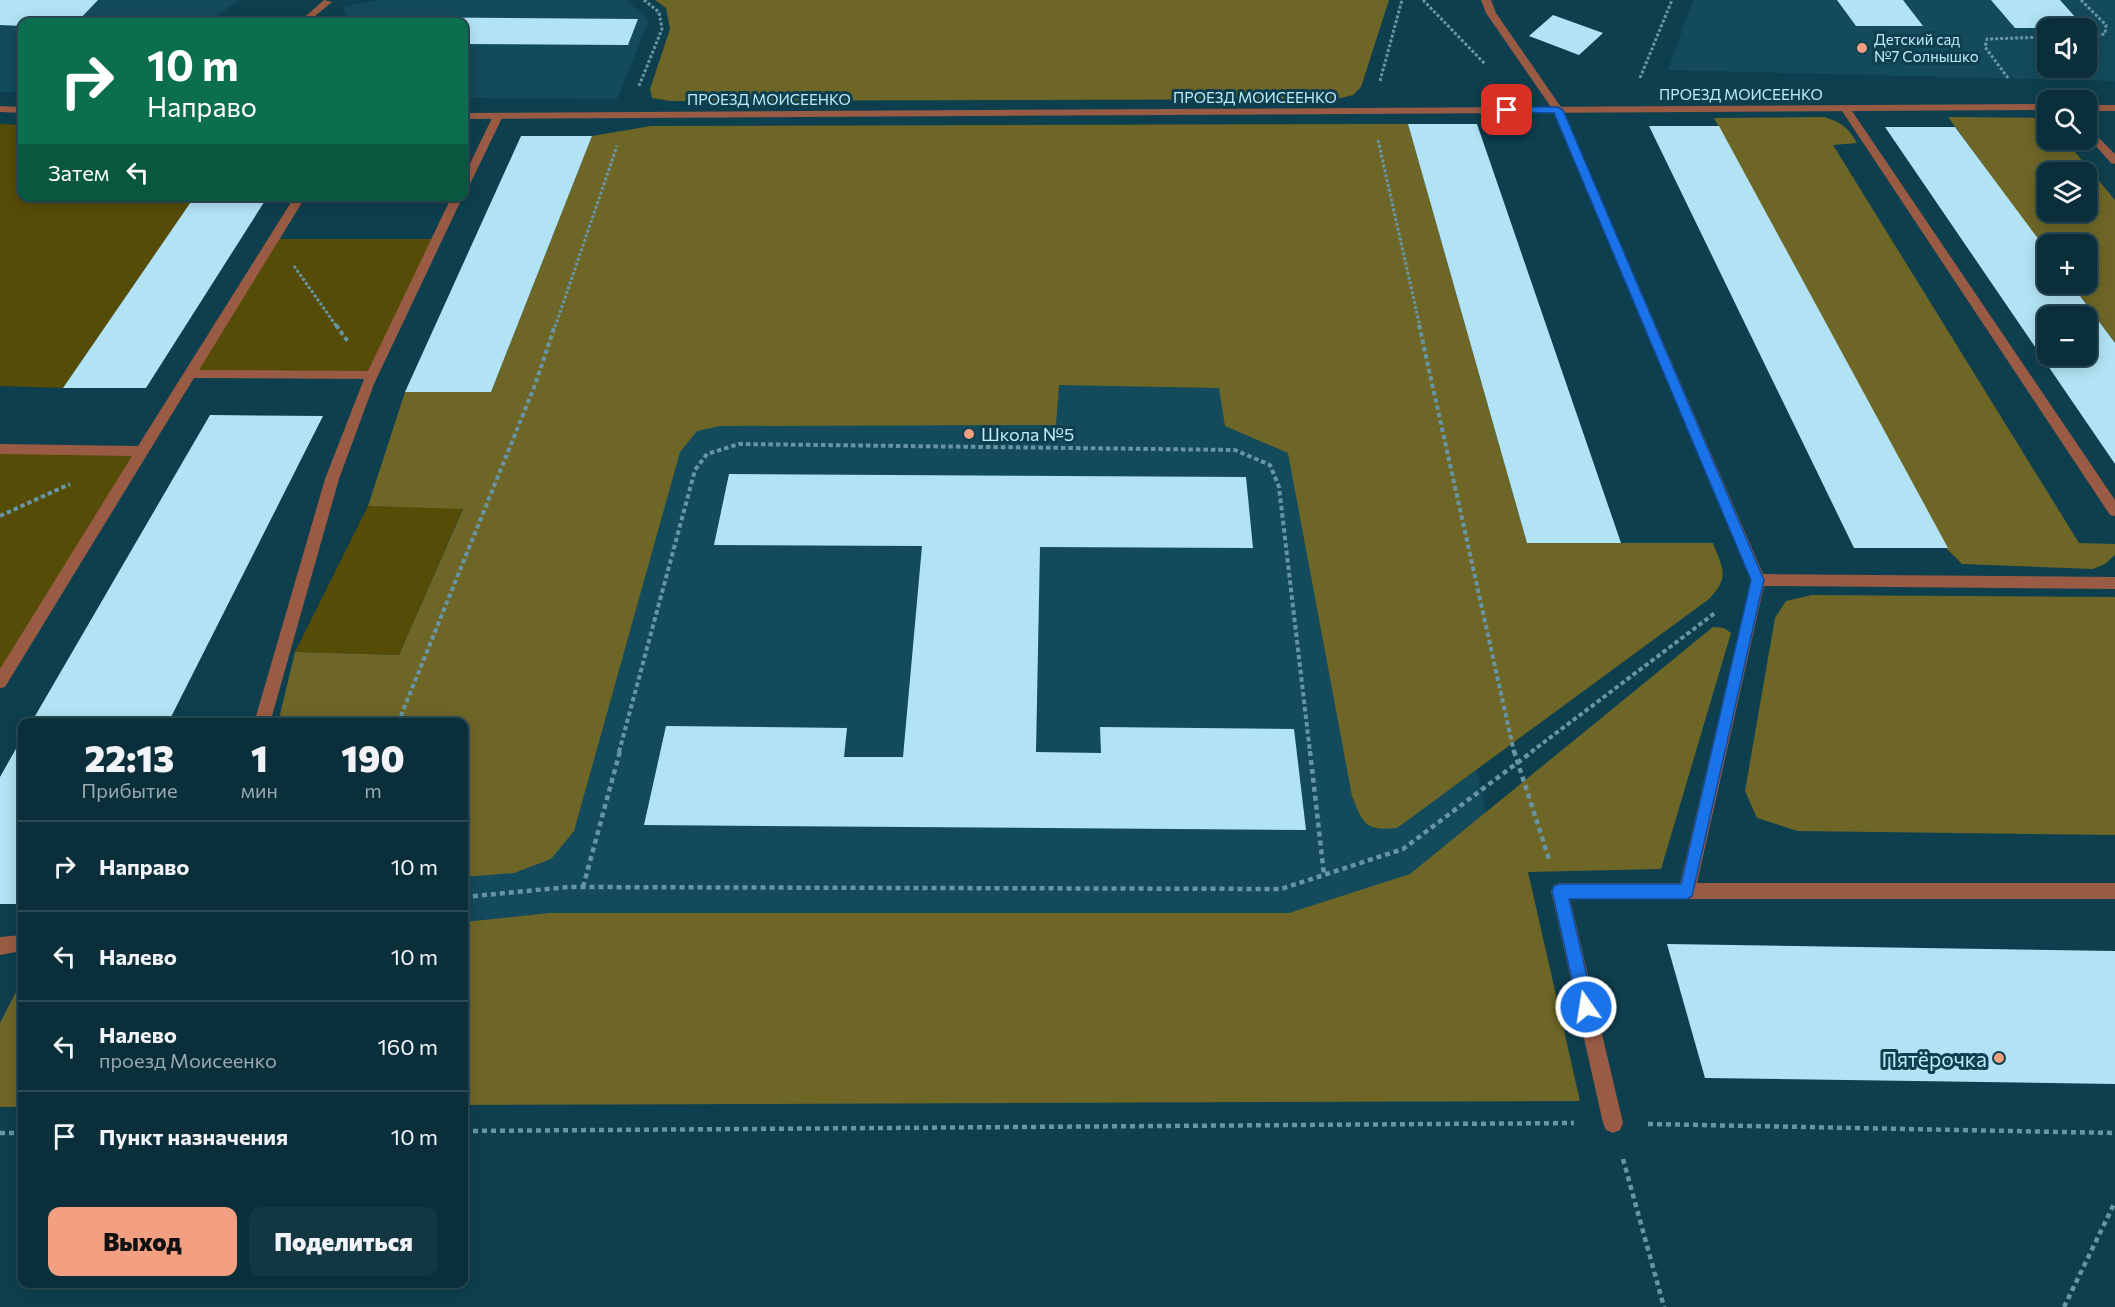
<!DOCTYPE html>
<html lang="ru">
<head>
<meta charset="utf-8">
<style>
	:root { --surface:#0a2f3a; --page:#133742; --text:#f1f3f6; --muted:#99a9af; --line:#2a4a54; --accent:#f2a081 }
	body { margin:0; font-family:Commissioner,sans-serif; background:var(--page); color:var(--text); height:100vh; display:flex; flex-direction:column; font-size:22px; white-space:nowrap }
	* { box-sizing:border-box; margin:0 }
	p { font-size:20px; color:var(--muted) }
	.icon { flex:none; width:33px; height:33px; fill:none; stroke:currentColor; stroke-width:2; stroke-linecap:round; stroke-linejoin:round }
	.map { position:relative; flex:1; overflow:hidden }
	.side { position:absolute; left:18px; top:718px; width:450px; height:570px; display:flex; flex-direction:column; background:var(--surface); border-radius:12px; box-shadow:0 3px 15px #0003,0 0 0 2px var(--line) }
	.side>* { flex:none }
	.top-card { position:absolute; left:18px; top:18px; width:450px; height:183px; border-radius:12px; box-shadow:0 3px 15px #0003,0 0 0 2px var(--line); background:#0b6e4f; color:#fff; overflow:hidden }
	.tools { position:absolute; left:2037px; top:18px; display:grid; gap:12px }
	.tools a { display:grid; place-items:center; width:60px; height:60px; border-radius:12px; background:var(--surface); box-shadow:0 3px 15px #0003,0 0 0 2px var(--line); font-size:30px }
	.pin { position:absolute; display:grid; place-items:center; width:51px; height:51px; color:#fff; margin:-26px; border-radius:12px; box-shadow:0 3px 9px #0006 }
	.me { position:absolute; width:66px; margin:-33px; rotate:347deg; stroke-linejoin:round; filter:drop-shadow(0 0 4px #0008) }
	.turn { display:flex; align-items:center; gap:21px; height:126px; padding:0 30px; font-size:27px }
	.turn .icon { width:78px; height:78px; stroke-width:2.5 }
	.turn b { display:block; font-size:42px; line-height:51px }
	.then { display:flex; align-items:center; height:57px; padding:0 30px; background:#0003; gap:12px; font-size:22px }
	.eta { display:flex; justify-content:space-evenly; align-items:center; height:102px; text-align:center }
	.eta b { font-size:36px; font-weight:800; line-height:42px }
	.action { display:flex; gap:12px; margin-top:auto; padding:12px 30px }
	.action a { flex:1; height:69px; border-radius:12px; background:var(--accent); color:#111; font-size:24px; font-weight:800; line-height:69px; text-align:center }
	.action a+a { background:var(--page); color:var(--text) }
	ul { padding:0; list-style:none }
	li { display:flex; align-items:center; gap:18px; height:90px; padding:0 30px; border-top:2px solid var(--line) }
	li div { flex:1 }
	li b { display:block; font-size:22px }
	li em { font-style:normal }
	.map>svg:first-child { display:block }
</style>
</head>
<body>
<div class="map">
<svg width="2115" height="1307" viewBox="0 0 2115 1307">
	<rect width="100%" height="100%" fill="#0e3f4e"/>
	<g fill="#134b5c" fill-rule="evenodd">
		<path d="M0 0H239L208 22H22V92H0Z"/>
		<path d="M381 0H626L649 20 617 99 464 98V22H350L343 7Z"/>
		<path d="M1693 0H2115V81L1668 70ZM2048 28H2086V68H2048Z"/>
		<path d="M652 145H1335L1549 1088 464 1072V723H423Z"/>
	</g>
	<g fill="#554c08">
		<path d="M0 124 22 125V196L195 197 63 388 0 386Z"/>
		<path d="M275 239H438L372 375 190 374Z"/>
		<path d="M0 449 142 451 0 682Z"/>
		<path d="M368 506 463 508 399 655 295 652Z"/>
	</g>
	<g fill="#6e6627" fill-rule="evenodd">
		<path d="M655 0H1389L1361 87 1353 95 1336 99 670 101 652 98 650 89 670 29 666 8Z"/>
		<path d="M1824 117C1841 122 1848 127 1857 143L1833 145 2079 543 2115 544V555L2105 564 2093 569 1962 564 1946 548 1714 118Z"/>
		<path d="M1948 117 2047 118 2048 140H2065L2115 200V343L2071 284H2086V244H2048L2047 252ZM2048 172H2086V212H2048Z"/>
		<path d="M1408 124 1527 543H1713C1723 569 1730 577 1709 599L1397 828C1365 831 1363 824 1352 796L1288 453 1225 426 1219 388 1059 385 1056 425 720 426 697 431 680 452 574 831 551 859 514 873 464 877V723H278L295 652 399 655 463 509 368 506 405 392H491L592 136 651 126Z"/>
		<path d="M1812 595 2115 597V835L1798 831 1757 818 1745 791 1775 618 1786 601Z"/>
		<path d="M1713 627 1724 628 1731 633 1661 869 1528 872 1580 1101 464 1105V922L550 913H1289L1410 874Z"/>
		<path d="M22 984V1107H0V1023L16 992Z"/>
	</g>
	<g fill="#b2e3f4" fill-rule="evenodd">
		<path d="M0 0H98L77 22H22V26L0 25Z"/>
		<path d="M1837 0H1903L1923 26H1856Z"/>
		<path d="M1991 0H2060L2085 28H2015Z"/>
		<path d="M1553 15 1603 33 1579 55 1529 36Z"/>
		<path d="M386 17 638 19 628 45 464 44V22H383Z"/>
		<path d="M1408 124H1477L1621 543H1527Z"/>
		<path d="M1649 126H1719L1948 548H1854Z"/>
		<path d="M1885 127H1955L2048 252V284H2071L2115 343V464ZM2048 316H2086V356H2048Z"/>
		<path d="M521 136H592L491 392H405Z"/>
		<path d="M195 196H268L146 388H63Z"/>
		<path d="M210 415 323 416 168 723H31Z"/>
		<path d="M729 474 1246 477 1253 548 1040 547 1036 752 1101 753 1100 727 1294 729 1306 830 644 825 666 726 847 728 844 757H903L922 546 714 545Z"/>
		<path d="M22 738V904H0V777Z"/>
		<path d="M1667 944 2115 951V1084L1705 1078Z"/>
	</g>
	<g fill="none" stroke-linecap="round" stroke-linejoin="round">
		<g stroke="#6895a4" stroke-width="3" stroke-dasharray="3 2" stroke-linecap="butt">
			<path d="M1423 0 1485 64"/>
			<path d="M2081 0 2106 25 2105 34 2086 37"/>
			<path d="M1640 78 1672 0"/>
			<path d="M2008 78 1985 47 1987 39 2048 37"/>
			<path d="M1380 81 1402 0"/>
			<path d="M639 86 662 29 659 12 644 0"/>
			<path d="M1378 140 1420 327"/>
			<path d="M294 266 337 327"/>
			<path d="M555 327 617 146"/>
		</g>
		<g stroke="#6895a4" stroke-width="4" stroke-dasharray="4.5 3" stroke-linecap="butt">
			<path d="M336 325 349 343"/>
			<path d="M1419 325 1514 752"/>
			<path d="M0 516 70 484"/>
			<path d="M398 723 535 385 555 325"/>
			<path d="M619 752 695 470 707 454 739 444 1235 450 1270 465 1279 487 1310 752"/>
			<path d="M1531 752 1715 613"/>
		</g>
		<g stroke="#6895a4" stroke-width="4.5" stroke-dasharray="5 4" stroke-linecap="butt">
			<path d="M1310 751 1324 875"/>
			<path d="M1514 751 1549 859"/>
			<path d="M583 887 620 751"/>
			<path d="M464 897 568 887 1281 889 1403 849 1533 751"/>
			<path d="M1648 1124 2115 1133"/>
			<path d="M464 1131 1574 1123"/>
			<path d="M0 1133H22"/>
			<path d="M1623 1159 1664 1307"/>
			<path d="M2064 1307 2115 1202"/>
		</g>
		<g fill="#995b43" fill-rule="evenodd">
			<path d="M324 0 332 2 308 22H299Z"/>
			<path d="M1481 0H1491L1496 13 1563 110 1763 574 2115 577V589L1764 586 1697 883H2115V899H1570L1623 1123 1620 1130 1613 1133 1606 1130 1603 1123 1551 891 1554 885 1560 883H1680L1751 580 1553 110 1486 13Z"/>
			<path d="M1845 105 1850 108 2115 500V516L2110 515 1840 108Z"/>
			<path d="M498 113 503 116 469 186 464 189V176L493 116Z"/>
			<path d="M2086 125 2115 154V164L2111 163 2086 135Z"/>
			<path d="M295 196H306L199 370 368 371 452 196H463L374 384 339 479 270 723H254L325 479 364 379 194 378 5 687 0 688V669L132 456 0 454V444L138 446Z"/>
			<path d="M22 935V951L0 955V937Z"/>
		</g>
		<g fill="#995b43" fill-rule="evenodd">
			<path d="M2048 104V110L464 119V113Z"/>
			<rect x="2086" y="105" width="29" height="6"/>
			<path d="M0 106 22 107V113L0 112Z"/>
		</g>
	</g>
	<path fill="#1a73e8" stroke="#114b97" stroke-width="1.5" d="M1507 107H1558L1563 110 1764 580 1692 896 1687 899H1569L1594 1007 1592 1013 1586 1015 1580 1013 1578 1007 1552 891 1554 886 1560 884H1681L1751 580 1554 113 1504 112V108Z"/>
	<g fill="#f2a081" stroke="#0e3f4e" stroke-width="2">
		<circle cx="1862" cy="48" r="6"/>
		<circle cx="969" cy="434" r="6"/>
		<circle cx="1999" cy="1058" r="6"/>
	</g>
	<g text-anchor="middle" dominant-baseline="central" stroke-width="6" stroke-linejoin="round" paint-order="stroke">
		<g font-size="15" fill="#c1eaf9" stroke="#0e3f4e" text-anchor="start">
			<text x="1874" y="39">Детский сад<tspan x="1874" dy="17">№7 Солнышко</tspan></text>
		</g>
		<g font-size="15" fill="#c1eaf9" stroke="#0e3f4e">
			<text x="1741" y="94">ПРОЕЗД МОИСЕЕНКО</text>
			<text x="1255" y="97">ПРОЕЗД МОИСЕЕНКО</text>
			<text x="769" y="99">ПРОЕЗД МОИСЕЕНКО</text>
		</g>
		<g font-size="18" fill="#c1eaf9" stroke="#0e3f4e" text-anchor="start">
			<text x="981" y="434">Школа №5</text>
		</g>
		<g font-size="21" fill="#c1eaf9" stroke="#0e3f4e" text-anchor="end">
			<text x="1987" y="1058">Пятёрочка</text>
		</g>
	</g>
</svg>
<div class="tools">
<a><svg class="icon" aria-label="sound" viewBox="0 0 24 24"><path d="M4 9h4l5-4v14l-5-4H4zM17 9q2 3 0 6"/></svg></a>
<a><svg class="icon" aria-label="search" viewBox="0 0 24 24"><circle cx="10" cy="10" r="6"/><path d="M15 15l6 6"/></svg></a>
<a><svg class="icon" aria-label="layers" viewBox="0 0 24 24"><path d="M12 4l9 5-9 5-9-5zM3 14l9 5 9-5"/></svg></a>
<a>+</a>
<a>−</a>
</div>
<div class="pin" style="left:1507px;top:110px;background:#d93025"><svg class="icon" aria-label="arrive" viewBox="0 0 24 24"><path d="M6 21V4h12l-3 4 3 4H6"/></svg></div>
<svg class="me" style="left:1586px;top:1007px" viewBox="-20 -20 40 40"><circle r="17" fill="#1a73e8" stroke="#fff" stroke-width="3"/><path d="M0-11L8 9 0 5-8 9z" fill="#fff"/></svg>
<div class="top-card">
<div class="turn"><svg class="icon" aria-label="right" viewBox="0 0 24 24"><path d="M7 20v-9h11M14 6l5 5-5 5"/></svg><div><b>10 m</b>Направо</div></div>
<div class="then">Затем<svg class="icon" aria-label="left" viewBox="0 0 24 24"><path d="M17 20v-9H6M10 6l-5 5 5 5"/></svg></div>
</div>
<section class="side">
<div class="eta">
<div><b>22:13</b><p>Прибытие</p></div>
<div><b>1</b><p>мин</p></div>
<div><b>190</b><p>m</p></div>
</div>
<ul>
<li><svg class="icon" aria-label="right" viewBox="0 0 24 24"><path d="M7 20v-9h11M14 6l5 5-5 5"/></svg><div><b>Направо</b></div><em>10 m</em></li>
<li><svg class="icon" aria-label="left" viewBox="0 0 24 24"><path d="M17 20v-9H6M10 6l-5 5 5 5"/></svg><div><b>Налево</b></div><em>10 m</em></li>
<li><svg class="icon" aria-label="left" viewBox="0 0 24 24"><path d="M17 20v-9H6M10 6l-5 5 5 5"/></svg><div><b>Налево</b><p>проезд Моисеенко</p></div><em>160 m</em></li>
<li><svg class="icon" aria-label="arrive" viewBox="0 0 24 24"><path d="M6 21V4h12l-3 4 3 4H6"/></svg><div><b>Пункт назначения</b></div><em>10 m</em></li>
</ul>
<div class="action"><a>Выход</a><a>Поделиться</a></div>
</section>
</div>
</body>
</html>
